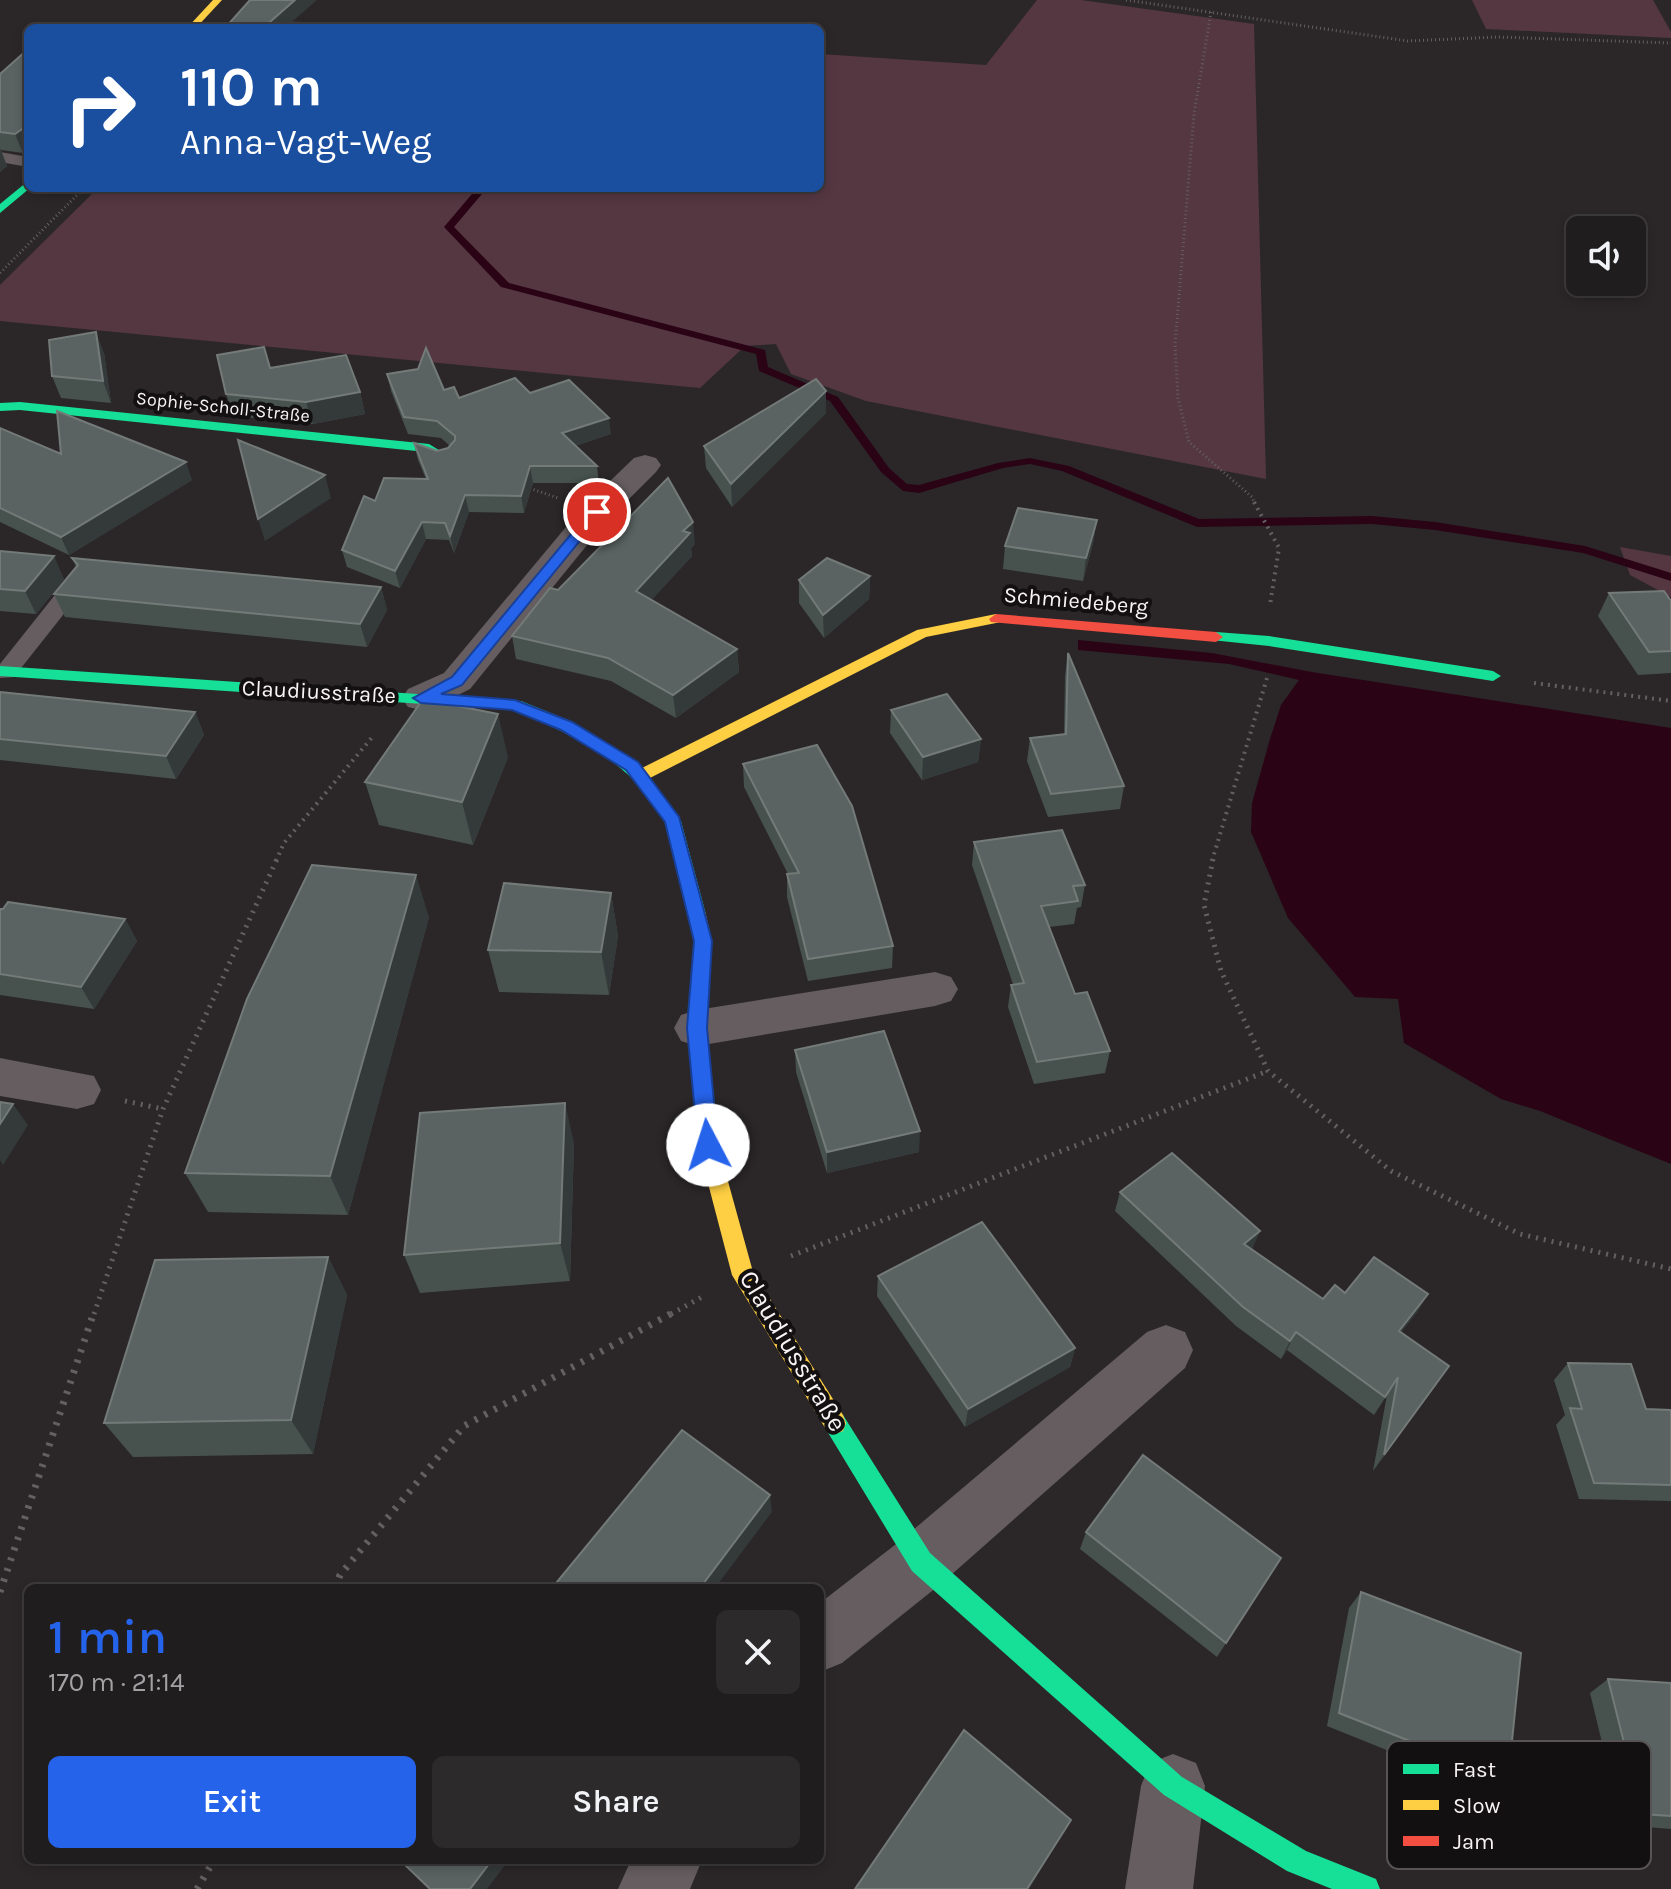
<!DOCTYPE html>
<html lang="en">
<head>
<meta charset="utf-8">
<style>
	:root { --surface:#201d1f; --page:#2d2a2c; --text:#f1f3f6; --muted:#a2a2a4; --line:#3d3b3d; --accent:#2563eb }
	body { margin:0; font-family:Karla,sans-serif; background:var(--page); color:var(--text); height:100vh; display:flex; flex-direction:column; font-size:30px; white-space:nowrap }
	* { box-sizing:border-box; margin:0 }
	p { font-size:26px; color:var(--muted) }
	.icon { flex:none; width:44px; height:44px; fill:none; stroke:currentColor; stroke-width:2; stroke-linecap:round; stroke-linejoin:round }
	.map { position:relative; flex:1; overflow:hidden }
	.details { position:absolute; left:24px; top:1584px; width:800px; height:280px; display:flex; flex-direction:column; background:var(--surface); border-radius:12px; box-shadow:0 4px 12px #0003,0 0 0 2px var(--line) }
	.details>* { flex:none }
	.guide { position:absolute; left:24px; top:24px; width:800px; height:168px; border-radius:12px; box-shadow:0 4px 12px #0003,0 0 0 2px var(--line); background:#1a4fa0; color:#fff; overflow:hidden }
	.tools { position:absolute; left:1566px; top:216px; display:grid; gap:16px }
	.tools a { display:grid; place-items:center; width:80px; height:80px; border-radius:12px; background:var(--surface); box-shadow:0 4px 12px #0003,0 0 0 2px var(--line); font-size:40px }
	.pin { position:absolute; display:grid; place-items:center; width:68px; height:68px; color:#fff; margin:-34px; border:4px solid #fff; border-radius:50%; box-shadow:0 2px 8px #0007 }
	.me { position:absolute; width:88px; margin:-44px; rotate:355deg; stroke-linejoin:round; filter:drop-shadow(0 0 6px #0008) }
	.turn { display:flex; align-items:center; gap:28px; height:168px; padding:0 24px; font-size:36px }
	.turn .icon { width:104px; height:104px; stroke-width:2.5 }
	.turn b { display:block; font-size:56px; line-height:68px }
	.round { display:grid; place-items:center; flex:none; width:84px; height:84px; border-radius:12px; background:var(--page) }
	.head { display:flex; align-items:center; justify-content:space-between; height:136px; padding:0 24px }
	h1 { font-size:48px; font-weight:600; line-height:60px; color:var(--accent) }
	.cta { display:flex; gap:16px; margin-top:auto; padding:16px 24px }
	.cta a { flex:1; height:92px; border-radius:12px; background:var(--accent); color:#fff; font-size:32px; font-weight:600; line-height:92px; text-align:center }
	.cta a+a { background:var(--page); color:var(--text) }
	.map>svg:first-child { display:block }
</style>
</head>
<body>
<div class="map">
<svg width="1671" height="1889" viewBox="0 0 1671 1889">
	<rect width="100%" height="100%" fill="#2b2729"/>
	<g fill="#553742">
		<path d="M1037 0H1081L1254 24 1266 479 866 401 791 374 776 344 745 346 700 388 0 321V285L98 188H820V54L986 65Z"/>
		<path d="M1472 0H1653L1671 32V38L1486 29Z"/>
		<path d="M257 20 441 28H250Z"/>
		<path d="M1620 547 1671 556V597L1630 575Z"/>
	</g>
	<path fill="#2a0414" d="M1078 640 1212 653 1312 672 1671 728V1164L1540 1111 1501 1099 1404 1043 1398 999 1355 997 1288 918 1251 832 1252 803 1270 739 1281 705 1299 680 1229 664 1078 650Z"/>
	<g fill="none" stroke-linecap="round" stroke-linejoin="round">
		<path fill="#2a0414" fill-rule="evenodd" d="M477 188H487L454 227 509 283 765 350 768 367 838 397 889 468 907 484 919 485 998 463 1030 458 1069 466 1199 519 1372 516 1435 522 1585 546 1671 573V581L1583 553 1435 530 1372 524 1197 527 1062 471 1030 464 1003 468 919 493 903 491 881 472 830 401 759 371 756 354 501 287 444 227Z"/>
		<g stroke="#655f61" stroke-width="3" stroke-dasharray="1 3" stroke-linecap="butt">
			<path d="M1126 0 1408 41 1498 37 1671 43"/>
			<path d="M1211 12 1194 114 1175 345 1178 398 1189 442 1252 497 1255 504"/>
			<path d="M0 273 84 188"/>
			<path d="M526 487 558 498"/>
		</g>
		<g stroke="#655f61" stroke-width="4" stroke-dasharray="2 5" stroke-linecap="butt">
			<path d="M1254 502 1279 548 1270 605"/>
			<path d="M1534 683 1671 701"/>
			<path d="M276 861 284 843 374 735"/>
			<path d="M1212 861 1267 678"/>
		</g>
		<g stroke="#655f61" stroke-width="5" stroke-dasharray="2 6" stroke-linecap="butt">
			<path d="M1213 859 1204 905 1221 971 1268 1071 1391 1171 1520 1234 1671 1269"/>
			<path d="M125 1101 163 1109"/>
			<path d="M791 1256 1268 1071"/>
			<path d="M94 1314 163 1109 277 859"/>
			<path d="M671 1314 702 1297"/>
		</g>
		<g stroke="#655f61" stroke-width="7" stroke-dasharray="3 8" stroke-linecap="butt">
			<path d="M335 1588 340 1575 464 1426 674 1312"/>
			<path d="M0 1592 94 1312"/>
			<path d="M197 1889 214 1860"/>
		</g>
		<g fill="#655d5f" fill-rule="evenodd">
			<path d="M0 152 28 157V167L0 162Z"/>
			<path d="M74 579 85 586 82 591 14 677 0 678V664L66 581Z"/>
		</g>
		<g fill="#655d5f" fill-rule="evenodd">
			<path d="M645 455 656 458 661 465 656 472 605 523 470 689 434 707 421 710 408 707 402 698 408 689 444 673 581 509 634 458Z"/>
			<path d="M935 972 951 977 958 989 951 1001 935 1006 697 1046 681 1041 674 1028 681 1015 697 1010Z"/>
			<path d="M0 1058 94 1076 101 1090 94 1104 77 1109 0 1096Z"/>
			<path d="M1166 1325 1185 1332 1193 1350 1185 1368 942 1583 842 1663 820 1672V1603L900 1541 1147 1332Z"/>
			<path d="M1173 1754 1196 1763 1205 1786 1193 1889H1125L1141 1786 1150 1763Z"/>
			<path d="M631 1860H702L690 1889H618Z"/>
		</g>
		<g fill="#16e098" fill-rule="evenodd">
			<path d="M28 181 30 188 0 213V204Z"/>
			<path d="M20 402 429 444 447 455 440 459 426 452 20 410 0 411V403Z"/>
			<path d="M1216 632 1269 636 1493 671 1501 676 1493 681 1269 646 1211 640 1209 637Z"/>
			<path d="M0 666 521 701 573 722 638 762 681 821 705 911 696 918 687 911C681 887 675 841 664 821 632 761 572 734 513 710L0 676Z"/>
			<path d="M835 1412 843 1415 930 1553 1182 1777 1306 1851 1376 1879 1380 1889H1332L1287 1871 1164 1795 912 1571 827 1431 824 1423 827 1415Z"/>
		</g>
		<g fill="#ffcf43" fill-rule="evenodd">
			<path d="M213 0H222L196 28H187Z"/>
			<path d="M996 614 1003 619 1001 622 926 637 646 780 640 782 632 776 634 772 917 630Z"/>
			<path d="M696 904 705 911 712 941 706 1028 718 1145 753 1272 843 1415 846 1423 843 1431 835 1434 827 1431 732 1275 698 1145 688 1028 694 941 687 911Z"/>
		</g>
		<path fill="#f24e42" fill-rule="evenodd" d="M996 614 1216 632 1223 637 1216 642 991 622 989 619Z"/>
	</g>
	<g fill="#47524f">
		<path d="M0 74 23 153 1 150 7 166 0 172Z"/>
		<path d="M104 353 111 403 61 398 52 376Z"/>
		<path d="M270 368 360 392 365 414 313 424 234 416 226 394Z"/>
		<path d="M387 374 444 390 459 398 530 393 611 434 575 446 597 466 599 483H533L524 513 469 512 454 553 449 540 426 539 400 588 347 567 342 550 375 501 426 479 418 460 414 443 437 451 448 448 450 446 441 438 408 434 391 391Z"/>
		<path d="M826 391V413L732 507 706 468 704 446Z"/>
		<path d="M0 428 61 454 192 480 69 555 0 522Z"/>
		<path d="M1097 520 1093 543 1083 581 1003 569 1005 546Z"/>
		<path d="M695 544 691 548 692 556 651 600 737 649 739 672 676 718 611 681 516 659 512 636 558 590Z"/>
		<path d="M0 551 64 579 36 614 0 611Z"/>
		<path d="M72 558 381 587 387 610 367 647 65 617 54 594 76 567Z"/>
		<path d="M870 576 869 599 824 638 799 603V580Z"/>
		<path d="M1609 593 1671 601V673L1638 675 1598 616Z"/>
		<path d="M1068 653 1124 786 1120 809 1048 817 1027 761 1030 738 1064 734 1065 676Z"/>
		<path d="M0 692 195 712 204 735 176 779 0 760Z"/>
		<path d="M891 710 981 739 978 762 922 780 890 733Z"/>
		<path d="M508 757 473 845 379 825 365 782Z"/>
		<path d="M743 764 893 946 892 968 808 981 787 897V874H788L744 787Z"/>
		<path d="M974 842 1085 885 1081 907 1077 908 1074 924 1049 927 1075 994 1110 1051 1105 1073 1034 1084 1008 1007 1011 985 1013 984 972 865Z"/>
		<path d="M611 893 618 936 609 995 499 992 488 950Z"/>
		<path d="M0 909 125 919 137 941 94 1009 0 995Z"/>
		<path d="M429 917 348 1215 208 1212 185 1173Z"/>
		<path d="M795 1050 919 1152 827 1173 796 1072Z"/>
		<path d="M574 1143 570 1281 420 1293 404 1255Z"/>
		<path d="M1120 1192 1252 1250 1323 1299 1345 1293 1428 1294 1417 1312 1401 1332 1437 1384 1373 1471 1387 1395 1374 1415 1287 1350 1281 1359 1236 1326 1115 1211Z"/>
		<path d="M328 1257 347 1295 313 1454 133 1457 104 1423Z"/>
		<path d="M878 1276 1075 1348 1070 1367 965 1427 877 1296Z"/>
		<path d="M1568 1363 1646 1409 1671 1410V1501L1579 1499 1556 1425 1565 1415 1554 1380Z"/>
		<path d="M1086 1532 1281 1558 1217 1657 1080 1549Z"/>
		<path d="M1361 1592 1508 1780 1491 1792 1327 1726 1349 1608Z"/>
		<path d="M1608 1679 1671 1683V1829L1622 1825 1590 1693Z"/>
	</g>
	<g fill="#343a39">
		<path d="M295 0H317L285 28H263Z"/>
		<path d="M28 125V149L23 153 15 134Z"/>
		<path d="M0 148 7 166 0 172Z"/>
		<path d="M96 332 104 353 111 403 103 381Z"/>
		<path d="M826 391V413L732 507 731 484Z"/>
		<path d="M360 392 365 414 313 424 306 402Z"/>
		<path d="M609 418 611 434 564 450 562 433Z"/>
		<path d="M186 462 192 480 69 555 61 537Z"/>
		<path d="M530 466 533 483 524 513 521 496Z"/>
		<path d="M325 475 331 498 265 541 258 519Z"/>
		<path d="M465 495 469 512 454 553 450 536Z"/>
		<path d="M1097 520 1093 543 1083 581 1086 558Z"/>
		<path d="M422 522 426 539 400 588 395 571Z"/>
		<path d="M693 522 695 544 691 548 692 556 639 614 636 591 683 531Z"/>
		<path d="M54 556 64 579 36 614 25 591Z"/>
		<path d="M870 576 869 599 824 638 823 615Z"/>
		<path d="M381 587 387 610 367 647 360 624Z"/>
		<path d="M737 649 739 672 676 718 673 695Z"/>
		<path d="M195 712 204 735 176 779 166 756Z"/>
		<path d="M498 714 508 757 473 845 462 802Z"/>
		<path d="M981 739 978 762 922 780 923 757Z"/>
		<path d="M416 875 429 917 348 1215 330 1176Z"/>
		<path d="M611 893 618 936 609 995 601 952Z"/>
		<path d="M125 919 137 941 94 1009 81 987Z"/>
		<path d="M565 1103 574 1143 570 1281 560 1243Z"/>
		<path d="M13 1104 28 1125 3 1165 0 1160V1124Z"/>
		<path d="M920 1131 919 1152 827 1173V1152Z"/>
		<path d="M1260 1231 1252 1250 1244 1244Z"/>
		<path d="M328 1257 347 1295 313 1454 291 1420Z"/>
		<path d="M1428 1294 1417 1312 1388 1349 1399 1331Z"/>
		<path d="M1296 1332 1287 1350 1281 1359 1290 1341Z"/>
		<path d="M1075 1348 1070 1367 965 1427 968 1409Z"/>
		<path d="M1449 1366 1437 1384 1373 1471 1384 1455Z"/>
		<path d="M770 1495 772 1512 715 1588H700Z"/>
		<path d="M1071 1820 1029 1889H1027Z"/>
		<path d="M492 1860H509L487 1889H470Z"/>
	</g>
	<g fill="#5a6361" stroke="#737a78" stroke-width="2">
		<path d="M250 0H295L263 28H225Z"/>
		<path d="M27 50 28 125 15 134 0 132V74Z"/>
		<path d="M96 332 103 381 52 376 49 340Z"/>
		<path d="M264 347 270 368 346 355 360 392 306 402 226 394 217 355Z"/>
		<path d="M426 348 444 390 454 387 459 398 515 378 530 393 569 380 609 418 562 433 597 466H530L521 496 465 495 450 536 445 523 422 522 395 571 342 550 364 496 375 501 384 478 428 479 414 443 437 451 448 448 455 440V436L437 421 404 417 387 374 418 369Z"/>
		<path d="M816 379 826 391 731 484 704 446Z"/>
		<path d="M57 411 186 462 61 537 0 508V428L61 454Z"/>
		<path d="M238 440 325 475 258 519Z"/>
		<path d="M668 478 693 522 683 531 690 533 636 591 737 649 673 695 608 658 512 636 550 588 558 590Z"/>
		<path d="M1018 508 1097 520 1086 558 1005 546Z"/>
		<path d="M0 551 54 556 25 591 0 589Z"/>
		<path d="M72 558 381 587 360 624 54 594 78 565Z"/>
		<path d="M827 558 870 576 823 615 799 580Z"/>
		<path d="M1664 591 1671 601V651L1649 652 1609 593Z"/>
		<path d="M1068 653 1124 786 1051 794 1030 738 1066 734Z"/>
		<path d="M0 692 195 712 166 756 0 739Z"/>
		<path d="M947 694 981 739 923 757 891 710Z"/>
		<path d="M423 699 498 714 462 802 365 782Z"/>
		<path d="M817 745 852 806 893 946 808 959 787 874 799 873 743 764Z"/>
		<path d="M1062 830 1085 885 1073 886 1078 901 1041 906 1075 994 1087 992 1110 1051 1037 1062 1011 985 1024 983 974 842Z"/>
		<path d="M312 865 416 875 330 1176 185 1173 247 999Z"/>
		<path d="M504 883 611 893 601 952 488 950Z"/>
		<path d="M8 902 125 919 81 987 0 974V909H3Z"/>
		<path d="M884 1031 920 1131 827 1152 795 1050Z"/>
		<path d="M0 1102 13 1104 0 1124Z"/>
		<path d="M565 1103 560 1243 404 1255 420 1113Z"/>
		<path d="M1172 1153 1260 1231 1244 1244 1323 1299 1335 1285 1345 1293 1374 1257 1428 1294 1399 1331 1449 1366 1384 1455 1398 1377 1385 1397 1296 1332 1290 1341 1243 1307 1120 1192Z"/>
		<path d="M982 1222 1075 1348 968 1409 878 1276Z"/>
		<path d="M328 1257 291 1420 104 1423 155 1260Z"/>
		<path d="M1568 1363 1631 1364 1646 1409 1671 1410V1485L1594 1483 1570 1408 1582 1409Z"/>
		<path d="M682 1430 770 1495 700 1588H552Z"/>
		<path d="M1143 1455 1281 1558 1226 1643 1086 1532Z"/>
		<path d="M1361 1592 1521 1653 1508 1780 1339 1713Z"/>
		<path d="M1608 1679 1671 1683V1816L1642 1814Z"/>
		<path d="M964 1730 1071 1820 1027 1889H855Z"/>
		<path d="M400 1860H492L470 1889H430Z"/>
	</g>
	<path fill="#2563eb" stroke="#184099" stroke-width="2" d="M597 508 603 512 601 515 462 685 441 694 515 700 572 722 638 762 679 817 712 941 707 1028 718 1145 715 1151 708 1154 701 1151 698 1145 687 1028 694 941 665 822 626 770 561 730 512 710 421 703 413 698 452 677 592 509Z"/>
	<g text-anchor="middle" dominant-baseline="central" stroke-width="8" stroke-linejoin="round" paint-order="stroke">
		<g font-size="18" fill="#f8f3f4" stroke="#131011">
			<text transform="translate(223 407) rotate(6)">Sophie-Scholl-Straße</text>
		</g>
		<g font-size="22" fill="#f8f3f4" stroke="#131011">
			<text transform="translate(1076 601) rotate(5)">Schmiedeberg</text>
			<text transform="translate(319 692) rotate(3)">Claudiusstraße</text>
		</g>
		<g font-size="26" fill="#f8f3f4" stroke="#131011">
			<text transform="translate(793 1351) rotate(59)">Claudiusstraße</text>
		</g>
	</g>
	<rect x="1387" y="1741" width="264" height="128" rx="12" fill="#131011" stroke="#585455" stroke-width="2"/>
	<rect x="1403" y="1764" width="36" height="10" fill="#16e098"/>
	<rect x="1403" y="1800" width="36" height="10" fill="#ffcf43"/>
	<rect x="1403" y="1836" width="36" height="10" fill="#f24e42"/>
	<g font-size="22" fill="#f8f3f4">
		<text x="1453" y="1777">Fast</text>
		<text x="1453" y="1813">Slow</text>
		<text x="1453" y="1849">Jam</text>
	</g>
</svg>
<div class="tools">
<a><svg class="icon" aria-label="sound" viewBox="0 0 24 24"><path d="M4 9h4l5-4v14l-5-4H4zM17 9q2 3 0 6"/></svg></a>
</div>
<div class="pin" style="left:597px;top:512px;background:#d93025"><svg class="icon" aria-label="arrive" viewBox="0 0 24 24"><path d="M6 21V4h12l-3 4 3 4H6"/></svg></div>
<svg class="me" style="left:708px;top:1145px" viewBox="-20 -20 40 40"><circle r="19" fill="#fff"/><path d="M0-13L10 11 0 6-10 11z" fill="#2563eb"/></svg>
<div class="guide">
<div class="turn"><svg class="icon" aria-label="right" viewBox="0 0 24 24"><path d="M7 20v-9h11M14 6l5 5-5 5"/></svg><div><b>110 m</b>Anna-Vagt-Weg</div></div>
</div>
<section class="details">
<div class="head"><div><h1>1 min</h1><p>170 m · 21:14</p></div><a class="round"><svg class="icon" aria-label="close" viewBox="0 0 24 24"><path d="M6 6l12 12M18 6L6 18"/></svg></a></div>
<div class="cta"><a>Exit</a><a>Share</a></div>
</section>
</div>
</body>
</html>
